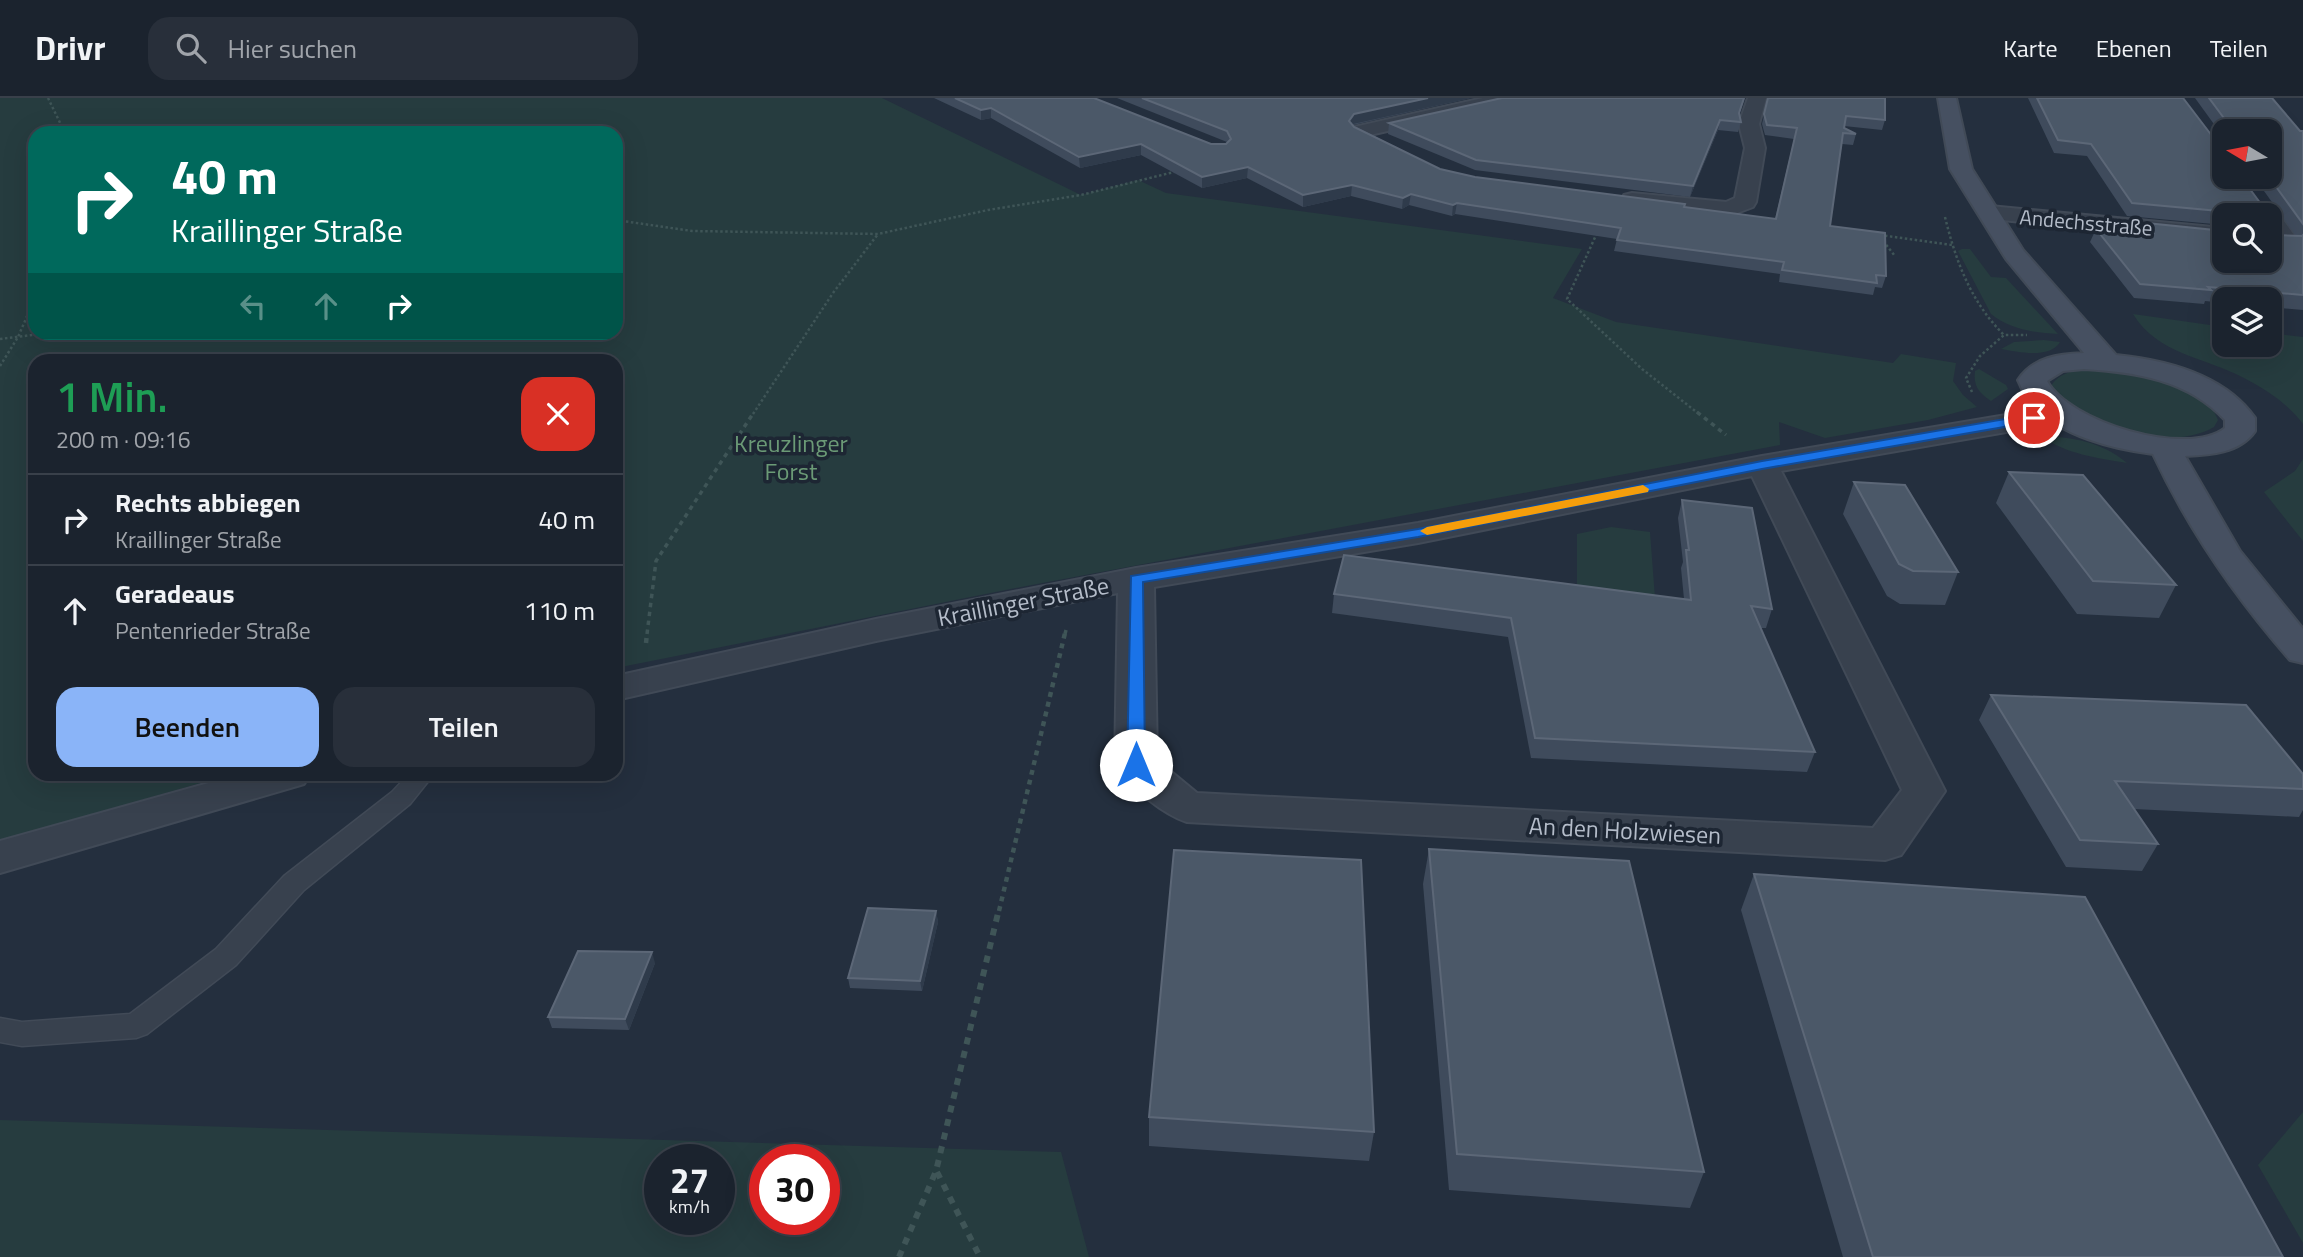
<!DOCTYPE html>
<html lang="de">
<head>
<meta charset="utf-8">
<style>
	:root { --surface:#1b232e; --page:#282f3a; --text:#f1f3f6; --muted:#a0a4aa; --line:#39404a; --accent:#8ab4f8 }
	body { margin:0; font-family:"Titillium Web",sans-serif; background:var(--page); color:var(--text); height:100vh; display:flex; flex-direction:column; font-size:26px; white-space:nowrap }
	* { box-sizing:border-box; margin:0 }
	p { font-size:23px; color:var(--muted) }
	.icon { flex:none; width:38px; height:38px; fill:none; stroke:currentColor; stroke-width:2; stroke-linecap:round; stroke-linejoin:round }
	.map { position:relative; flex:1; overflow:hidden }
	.sheet { position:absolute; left:28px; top:256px; width:595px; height:427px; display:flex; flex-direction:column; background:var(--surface); border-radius:21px; box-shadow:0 7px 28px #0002,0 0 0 2px var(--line) }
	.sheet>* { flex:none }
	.guide { position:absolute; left:28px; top:28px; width:595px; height:214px; border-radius:21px; box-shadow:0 7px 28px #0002,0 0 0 2px var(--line); background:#00695c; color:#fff; overflow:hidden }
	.needle { width:46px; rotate:280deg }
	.buttons { position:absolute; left:2212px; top:21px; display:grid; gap:14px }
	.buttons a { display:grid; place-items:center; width:70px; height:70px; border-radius:14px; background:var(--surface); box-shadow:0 7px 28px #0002,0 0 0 2px var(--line); font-size:35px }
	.speed { position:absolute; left:644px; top:1046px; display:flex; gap:14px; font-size:35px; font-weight:700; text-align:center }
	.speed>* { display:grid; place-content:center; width:91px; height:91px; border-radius:50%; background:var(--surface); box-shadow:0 7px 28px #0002,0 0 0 2px var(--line); line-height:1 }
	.speed small { font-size:18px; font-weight:400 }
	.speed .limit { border:10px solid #d22; background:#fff; color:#111 }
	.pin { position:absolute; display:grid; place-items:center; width:60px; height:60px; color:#fff; margin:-30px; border:4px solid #fff; border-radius:50%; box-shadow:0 2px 7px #0007 }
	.me { position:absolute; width:77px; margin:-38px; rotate:0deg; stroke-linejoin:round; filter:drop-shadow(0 0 5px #0008) }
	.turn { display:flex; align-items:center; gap:24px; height:147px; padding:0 28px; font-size:32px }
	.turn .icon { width:91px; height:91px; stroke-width:2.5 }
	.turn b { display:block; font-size:49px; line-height:60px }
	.lanes { display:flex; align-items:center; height:66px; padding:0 28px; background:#0003; justify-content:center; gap:35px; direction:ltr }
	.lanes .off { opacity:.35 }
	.round { display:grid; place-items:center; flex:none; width:74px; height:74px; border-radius:21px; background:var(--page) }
	.headline { display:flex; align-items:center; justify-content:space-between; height:119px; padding:0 28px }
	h1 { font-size:42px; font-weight:600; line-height:52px; color:#1e9e55 }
	.cta { display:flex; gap:14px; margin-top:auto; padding:14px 28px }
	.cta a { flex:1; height:80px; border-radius:21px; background:var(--accent); color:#111; font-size:28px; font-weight:600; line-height:80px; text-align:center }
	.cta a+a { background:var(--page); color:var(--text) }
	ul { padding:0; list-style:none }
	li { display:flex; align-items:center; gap:21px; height:91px; padding:0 28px; border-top:2px solid var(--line) }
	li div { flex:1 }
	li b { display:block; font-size:26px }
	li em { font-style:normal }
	header { display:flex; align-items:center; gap:42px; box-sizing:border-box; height:98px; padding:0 35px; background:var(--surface); border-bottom:2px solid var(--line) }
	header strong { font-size:33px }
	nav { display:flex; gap:38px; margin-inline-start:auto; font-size:24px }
	.search { width:490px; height:63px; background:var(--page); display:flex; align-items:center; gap:18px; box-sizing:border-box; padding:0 24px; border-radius:21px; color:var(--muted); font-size:26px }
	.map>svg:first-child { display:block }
</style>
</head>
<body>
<header>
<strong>Drivr</strong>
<div class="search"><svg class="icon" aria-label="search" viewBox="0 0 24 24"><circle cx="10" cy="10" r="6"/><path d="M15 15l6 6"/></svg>Hier suchen</div>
<nav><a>Karte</a><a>Ebenen</a><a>Teilen</a></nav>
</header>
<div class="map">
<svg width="2303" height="1159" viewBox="0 0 2303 1159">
	<rect width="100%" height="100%" fill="#242f3e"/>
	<g fill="#263c3f" fill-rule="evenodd">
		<path d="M0 0H882L1081 97 1138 82 1166 95 1582 151 1553 200 1616 224 1893 265 1901 256 1956 265 1953 283 1963 297 1977 309 1928 322 1825 340 1779 324 1780 347 1021 489 616 570V262H35V676H232L0 743ZM35 35H616V234H35Z"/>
		<path d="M1962 151H1970L1991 179 2006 180 2058 236C2035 235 2009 231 1991 216L1958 153Z"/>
		<path d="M2133 216 2224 229V247H2270V235L2303 239V326C2287 305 2267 292 2244 280 2205 259 2158 257 2133 216Z"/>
		<path d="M2044 242 2060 244C2050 261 2018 254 2001 251L2014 244Z"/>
		<path d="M1979 271 2006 287 2008 291 1991 303C1979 295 1973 288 1975 273Z"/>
		<path d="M2088 271C2124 272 2205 282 2218 322L2214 329C2183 347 2133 340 2102 326 2085 319 2070 307 2055 298L2051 288C2060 274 2073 273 2088 271Z"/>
		<path d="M2041 338C2073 339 2102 344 2127 365 2098 360 2065 356 2041 338Z"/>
		<path d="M2303 361V443L2264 394 2295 373Z"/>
		<path d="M1611 429 1650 434 1655 500 1577 490V436Z"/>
		<path d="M2303 1014V1145L2258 1067Z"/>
		<path d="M0 1022 1061 1054 1089 1159H0ZM660 1062H719V1122H660ZM765 1062H824V1122H765Z"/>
	</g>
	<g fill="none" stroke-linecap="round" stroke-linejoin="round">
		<g stroke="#414a57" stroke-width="3">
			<path id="lane" d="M409 676H434L410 706 304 792 236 867 147 936 136 940 22 948 0 944V920L22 924 130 916 216 851 284 778 392 694Z"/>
		</g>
		<g stroke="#414a57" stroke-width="4">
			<g id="street">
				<path d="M1483 0H1517L1515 4 1361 39 1354 37 1351 33 1354 29Z"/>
				<path d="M1748 0H1766L1759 26 1765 50 1756 104 1753 109 1729 118 1624 107 1621 102 1624 97 1632 95 1726 104 1735 100 1745 50 1739 26Z"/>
				<path d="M1990 108 2224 130V144L1982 120 1979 115 1982 110Z"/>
				<path d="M2270 113 2278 115 2299 144 2295 149H2270V117H2261Z"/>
				<path d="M2060 308 2070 311 2075 317 2070 323 1781 373 1945 693 1901 757 1885 762 1187 724C1164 717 1128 688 1115 667L1118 495 876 543 616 602V578L876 521 1136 470 1418 425 1762 358ZM1752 378 1902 692 1873 730 1197 695 1157 662 1154 489 1418 445Z"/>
				<path d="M241 676H310L304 686 0 775V743Z"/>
			</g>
		</g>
		<g stroke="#414a57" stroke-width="4">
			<path id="secondary" d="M1938 0H1956L1972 71 2023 152 2116 257C2166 262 2224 276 2255 320V333C2240 355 2210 357 2185 358L2240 453 2303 531V565L2290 562C2235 499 2188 431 2153 356 2113 351 2060 338 2031 306 2025 300 2022 290 2018 282 2033 259 2059 256 2084 255L2006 161 1950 71ZM2084 271C2136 274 2188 282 2225 322V330C2187 360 2069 324 2047 283L2063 273Z"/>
		</g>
		<g stroke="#3f5557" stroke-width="2.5" stroke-dasharray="2.5 2.5" stroke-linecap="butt">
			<path d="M48 0 65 35"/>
			<path d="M1945 119C1956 164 1971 204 2004 237"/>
			<path d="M616 122 692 133 878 136 988 112 1081 97 1178 73"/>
			<path d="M1597 135 1567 201 1642 271 1699 316"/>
			<path d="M1880 137 1952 147"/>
			<path d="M1883 143 1895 158"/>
			<path d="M0 241 56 234"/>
			<path d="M0 268 18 239 35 200"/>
			<path d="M1972 294 1966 280 1980 258 2004 237H2027"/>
			<path d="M753 316 833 195 878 136"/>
		</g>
		<g stroke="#3f5557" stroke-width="3.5" stroke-dasharray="4.5 4.5" stroke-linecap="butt">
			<path d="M1697 314 1726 337"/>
			<path d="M647 536 656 463 754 314"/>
			<path d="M1065 536 1066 532"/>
		</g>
		<g stroke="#3f5557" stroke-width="4.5" stroke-dasharray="5 5" stroke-linecap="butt">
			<path d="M646 545 647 535"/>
			<path d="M999 813 1065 535"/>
		</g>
		<g stroke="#3f5557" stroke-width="6" stroke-dasharray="7 7" stroke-linecap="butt">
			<path d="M937 1074 980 1159"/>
			<path d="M899 1159 936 1073 999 811"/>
		</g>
		<use href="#lane" fill="#38414e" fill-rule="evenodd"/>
		<use href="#street" fill="#38414e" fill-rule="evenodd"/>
		<use href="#secondary" fill="#465061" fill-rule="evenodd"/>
	</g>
	<g fill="#3f4b5c" fill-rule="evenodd">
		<path d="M934 0H1094L1211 46H1226L1228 45 1227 44 1117 0H1471L1353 27 1440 71 1475 79 1685 109 1775 121 1794 41 1765 37 1762 26 1768 0 1885 22 1882 32 1844 28V30L1856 36 1853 47 1842 46 1830 128 1886 178 1882 190 1875 189 1873 197 1779 184 1780 176 1614 153 1617 141 1455 116 1452 118 1409 107 1402 111 1351 98 1303 109 1247 80 1202 90 1141 57 1080 70 991 20 981 22Z"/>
		<path d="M1745 0 1739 17 1741 24 1738 34 1718 32 1690 99 1475 72 1388 36 1389 25Z"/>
		<path d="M2028 0H2183L2224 79 2261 106 2274 107 2254 79H2270V33H2224V40L2195 0H2272L2300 33H2303V212L2270 209V201H2224V205L2205 203 2204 206 2134 200 2090 144 2096 131 2142 134 2146 125 2224 163 2270 117H2224V127L2127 118 2087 58 2054 55ZM2274 107 2296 138 2275 137Z"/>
		<path d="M2009 374 2176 487 2159 520 2077 516 1996 405Z"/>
		<path d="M1854 384 1958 474 1945 507 1900 506 1887 498 1843 416Z"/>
		<path d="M1682 402 1772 511 1766 530H1760L1815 654 1807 674 1531 660 1508 539 1332 515 1334 496 1684 501 1681 470 1683 464 1678 420Z"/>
		<path d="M1991 597 2303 676V712L2299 719 2134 711 2158 746 2142 773 2066 769 1979 622Z"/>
		<path d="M1429 751 1704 1074 1690 1110 1449 1092 1423 786Z"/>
		<path d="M1754 776 2283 1159H1843L1741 812Z"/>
		<path d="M936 813 938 824 922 893 850 890 848 880Z"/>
		<path d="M655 865 629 932 552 930 548 919Z"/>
		<path d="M1149 1019 1374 1034 1369 1063 1149 1048Z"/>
	</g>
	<g fill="#2f3b4b">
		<path d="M1428 0H1471L1353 26 1348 33 1349 23 1354 16Z"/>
		<path d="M991 10V20L981 22V12Z"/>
		<path d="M1720 22 1718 32 1690 99 1693 88Z"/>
		<path d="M1141 46V57L1080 70 1079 59Z"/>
		<path d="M1248 69 1247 80 1202 90V79Z"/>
		<path d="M1352 87 1351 98 1303 109V97Z"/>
		<path d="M1411 96 1409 107 1402 111 1403 100Z"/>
		<path d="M1457 105 1455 116 1452 118 1453 107Z"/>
		<path d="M936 813 938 824 922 893 920 883Z"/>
		<path d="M652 854 655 865 629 932 625 921Z"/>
	</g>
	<g fill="#4b5868" stroke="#5c6777" stroke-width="2">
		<path d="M955 0H1094L1211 46H1226L1231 41 1227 33 1142 0H1428L1354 16 1349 23 1354 29 1440 71 1475 79 1685 106 1684 109 1776 121 1797 30 1767 27 1764 16 1768 0H1885V22L1846 18 1844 30 1856 36 1843 35 1830 128 1885 135 1886 178 1876 177 1877 185 1782 172 1784 164 1617 142 1621 130 1457 105 1453 107 1411 96 1403 100 1352 87 1303 97 1248 69 1202 79 1141 46 1079 59 991 10 981 12Z"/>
		<path d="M1502 0H1744L1739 15 1741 24 1720 22 1693 88 1476 62 1389 25Z"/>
		<path d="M2037 0H2183L2222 51 2224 52V79H2241L2261 106 2274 107 2275 137 2302 138 2303 137V197L2208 189 2211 192 2140 186 2096 131 2153 135 2146 125 2224 133V163H2270V117H2233L2230 114 2132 105 2091 46 2058 42Z"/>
		<path d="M2209 0H2272L2300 33H2303V126L2269 79 2270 33H2232V31Z"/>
		<path d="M2009 374 2083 377 2176 487 2093 483Z"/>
		<path d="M1854 384 1905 387 1958 474 1913 473 1899 466Z"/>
		<path d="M1682 402 1752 410 1772 511 1751 508 1815 654 1535 640 1511 520 1334 496 1344 457 1691 502 1686 452H1689Z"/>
		<path d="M1991 597 2246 607 2303 676V691L2115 683 2158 746 2080 742Z"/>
		<path d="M1429 751 1629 763 1704 1074 1457 1056Z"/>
		<path d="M1174 752 1361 762 1374 1034 1149 1019Z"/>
		<path d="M1754 776 2085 799 2283 1159H1873Z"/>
		<path d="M868 810 936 813 920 883 848 880Z"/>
		<path d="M578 853 652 854 625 921 548 919Z"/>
	</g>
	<path fill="#1a73e8" stroke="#114b97" stroke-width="2" d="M2034 316 2040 320 2039 323 1762 371 1418 439 1143 484 1145 667 1136 673 1127 667 1131 478 1418 431 1762 363Z"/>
	<path fill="#f59e0b" d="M1643 387 1649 391 1648 394 1427 437 1420 433 1427 429Z"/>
	<g text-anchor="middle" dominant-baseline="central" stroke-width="7" stroke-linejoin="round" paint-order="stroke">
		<g font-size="21" fill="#b4bcc9" stroke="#1d2633">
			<text transform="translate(2086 124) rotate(5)">Andechsstraße</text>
		</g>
		<g font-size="24" fill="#6b9a76" stroke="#1d2633">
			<text x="791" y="345">Kreuzlinger<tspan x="791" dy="28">Forst</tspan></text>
		</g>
		<g font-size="24" fill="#b4bcc9" stroke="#1d2633">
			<text transform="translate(1023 503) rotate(-11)">Kraillinger Straße</text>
			<text transform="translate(1625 732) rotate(3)">An den Holzwiesen</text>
		</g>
	</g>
</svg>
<div class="buttons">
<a><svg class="needle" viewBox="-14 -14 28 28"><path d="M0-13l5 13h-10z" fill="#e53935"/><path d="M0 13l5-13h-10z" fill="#a0a4aa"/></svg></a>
<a><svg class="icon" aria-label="search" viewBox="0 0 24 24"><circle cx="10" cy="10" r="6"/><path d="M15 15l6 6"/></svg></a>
<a><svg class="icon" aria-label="layers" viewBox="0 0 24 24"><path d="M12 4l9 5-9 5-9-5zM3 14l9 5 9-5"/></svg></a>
</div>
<div class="speed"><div>27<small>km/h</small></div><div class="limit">30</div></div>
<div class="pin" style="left:2034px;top:320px;background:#d93025"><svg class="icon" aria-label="arrive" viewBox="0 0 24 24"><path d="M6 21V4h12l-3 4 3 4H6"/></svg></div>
<svg class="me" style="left:1136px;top:667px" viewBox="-20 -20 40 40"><circle r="19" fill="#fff"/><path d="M0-13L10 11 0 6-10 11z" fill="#1a73e8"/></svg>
<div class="guide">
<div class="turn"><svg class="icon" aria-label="right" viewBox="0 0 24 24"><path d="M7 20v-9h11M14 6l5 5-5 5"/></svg><div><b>40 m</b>Kraillinger Straße</div></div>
<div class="lanes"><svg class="icon off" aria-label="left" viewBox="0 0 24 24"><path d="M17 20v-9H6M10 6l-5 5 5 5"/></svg><svg class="icon off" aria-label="ahead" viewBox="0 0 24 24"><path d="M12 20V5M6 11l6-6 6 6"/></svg><svg class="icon" aria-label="right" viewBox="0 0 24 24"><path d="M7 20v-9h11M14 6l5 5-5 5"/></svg></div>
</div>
<section class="sheet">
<div class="headline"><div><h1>1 Min.</h1><p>200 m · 09:16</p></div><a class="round" style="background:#d93025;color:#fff"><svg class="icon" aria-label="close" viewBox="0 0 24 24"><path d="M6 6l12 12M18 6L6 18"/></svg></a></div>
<ul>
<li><svg class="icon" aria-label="right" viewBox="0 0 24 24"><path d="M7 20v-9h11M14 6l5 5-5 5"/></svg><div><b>Rechts abbiegen</b><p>Kraillinger Straße</p></div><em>40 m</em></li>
<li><svg class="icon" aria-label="ahead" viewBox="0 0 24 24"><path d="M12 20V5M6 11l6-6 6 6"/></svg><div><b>Geradeaus</b><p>Pentenrieder Straße</p></div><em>110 m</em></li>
</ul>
<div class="cta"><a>Beenden</a><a>Teilen</a></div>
</section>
</div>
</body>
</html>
